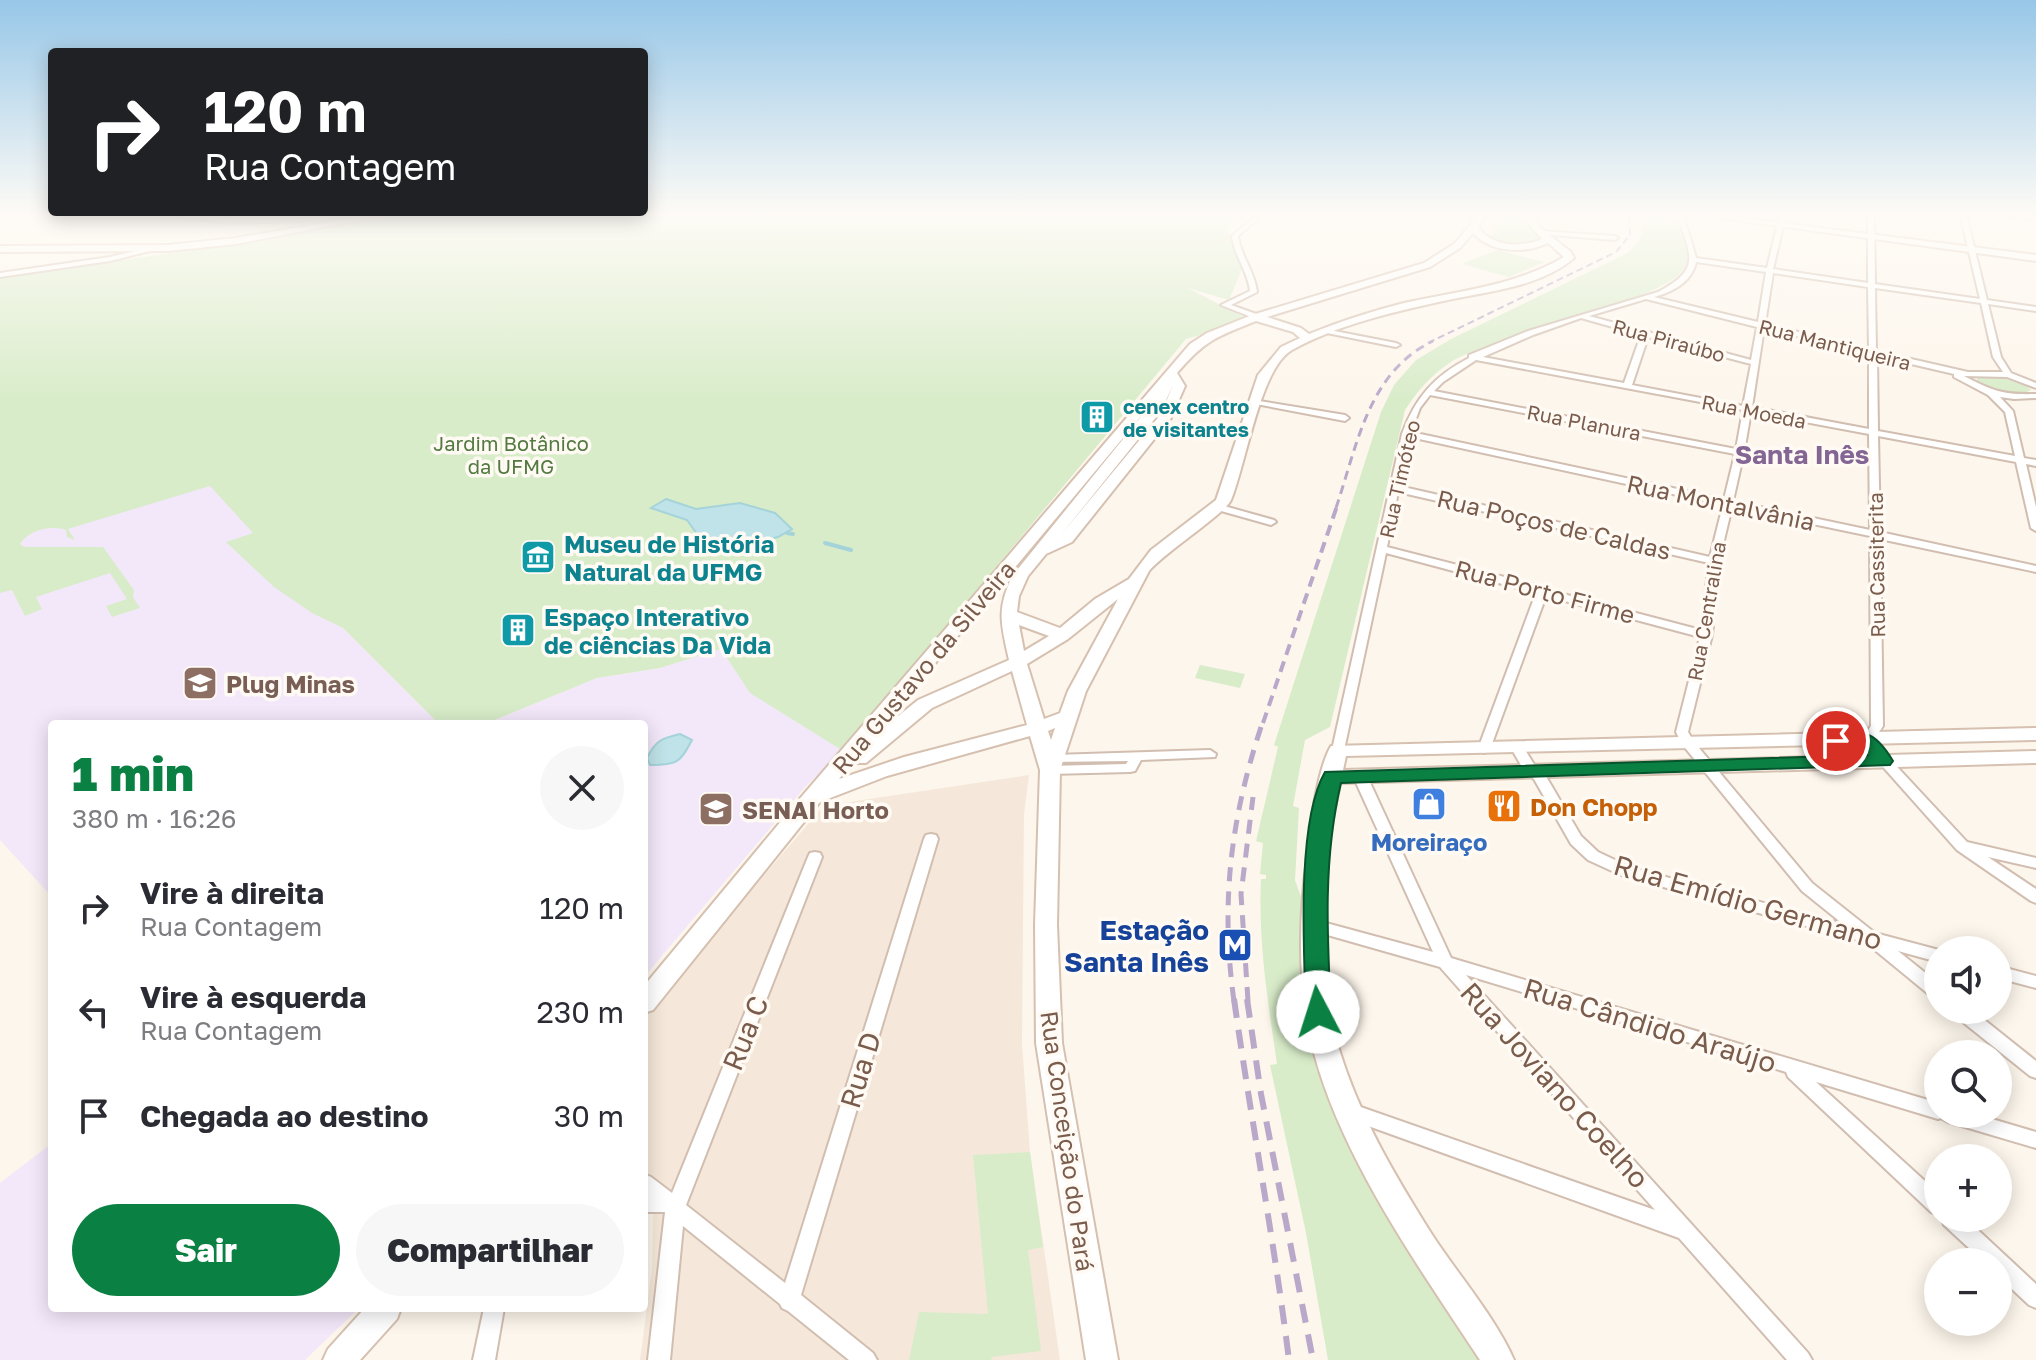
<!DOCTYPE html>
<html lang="pt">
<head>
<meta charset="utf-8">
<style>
	:root { --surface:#fff; --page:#f7f7f7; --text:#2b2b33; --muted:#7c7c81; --accent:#0b8043 }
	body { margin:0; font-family:"Golos Text",sans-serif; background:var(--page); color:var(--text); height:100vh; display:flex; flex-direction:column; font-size:30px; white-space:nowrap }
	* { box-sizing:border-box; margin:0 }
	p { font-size:26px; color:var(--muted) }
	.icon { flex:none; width:44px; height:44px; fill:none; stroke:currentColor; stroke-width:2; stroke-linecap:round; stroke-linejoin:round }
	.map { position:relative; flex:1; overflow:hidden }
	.panel { position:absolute; left:48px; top:720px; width:600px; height:592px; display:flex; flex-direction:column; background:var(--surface); border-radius:8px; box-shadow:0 4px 20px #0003 }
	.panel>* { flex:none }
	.guide { position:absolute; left:48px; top:48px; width:600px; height:168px; border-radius:8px; box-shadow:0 4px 20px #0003; background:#202124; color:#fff; overflow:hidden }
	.fabs { position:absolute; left:1924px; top:936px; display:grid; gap:16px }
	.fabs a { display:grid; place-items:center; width:88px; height:88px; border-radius:50%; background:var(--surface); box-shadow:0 4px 20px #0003; font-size:40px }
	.pin { position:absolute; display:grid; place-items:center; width:68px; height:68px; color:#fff; margin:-34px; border:4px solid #fff; border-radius:50%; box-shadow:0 2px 8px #0007 }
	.me { position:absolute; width:88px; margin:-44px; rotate:355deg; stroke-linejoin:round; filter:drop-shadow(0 0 6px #0008) }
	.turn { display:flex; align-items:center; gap:28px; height:168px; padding:0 24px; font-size:36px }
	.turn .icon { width:104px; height:104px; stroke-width:2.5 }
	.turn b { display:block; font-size:56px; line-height:68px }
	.round { display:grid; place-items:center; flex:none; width:84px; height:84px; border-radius:42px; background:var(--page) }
	.overview { display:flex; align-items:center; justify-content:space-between; height:136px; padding:0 24px }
	h1 { font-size:48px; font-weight:800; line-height:60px; color:var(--accent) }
	.primary-button { display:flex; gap:16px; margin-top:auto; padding:16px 24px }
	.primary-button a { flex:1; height:92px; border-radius:48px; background:var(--accent); color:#fff; font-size:32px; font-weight:800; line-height:92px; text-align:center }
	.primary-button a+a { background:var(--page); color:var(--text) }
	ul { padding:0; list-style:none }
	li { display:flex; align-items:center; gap:24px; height:104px; padding:0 24px }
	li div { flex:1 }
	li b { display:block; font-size:30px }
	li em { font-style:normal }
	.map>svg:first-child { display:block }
</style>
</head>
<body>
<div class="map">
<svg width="2036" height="1360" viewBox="0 0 2036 1360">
	<rect width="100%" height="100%" fill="#fdf6ec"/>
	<path fill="#f5e8da" d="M1029 775 1024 814 1022 1043 1030 1152 1060 1360H640L652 1269 653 1212H644V1015L820 810 829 805Z"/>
	<g fill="#f3e8fa">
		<path d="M205 472 326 611 439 724H52V897L0 840V537Z"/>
		<path d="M721 649 751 693 843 751 805 787 644 977V724H485L597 678 660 668Z"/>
		<path d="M52 1143V1308H359L305 1360H0V1183Z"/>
	</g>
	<g fill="#d8ecc9">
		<path d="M406 214H1251L1226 226 1243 266 1229 300 1188 288 1243 317 1218 330 1186 339 843 751 750 693 721 649 660 668 597 678 485 724H439L343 628 312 613 274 587 226 542 253 533 210 486 68 529 75 540 67 537 66 530C50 525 29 530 20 544L24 547H103L134 590 133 597 140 608 112 617 106 606 127 599 110 573 36 597 42 609 25 616 12 590 0 593V278L186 251Z"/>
		<path d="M1507 214H1522V221L1542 238 1540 242C1524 247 1503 246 1489 238Z"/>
		<path d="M1639 214H1673C1678 228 1692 252 1686 266 1672 300 1493 336 1451 362 1431 375 1418 390 1405 410L1330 727 1305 740 1293 806 1299 808 1295 880 1301 897 1299 995 1320 1068 1485 1354 1479 1360H1328L1306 1233 1270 1065 1277 1064C1268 1002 1258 942 1261 879H1266V875L1260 874 1263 843 1256 841 1278 747 1274 745 1381 412 1394 385 1416 360 1451 339 1628 253C1641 242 1647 230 1639 214Z"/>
		<path d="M1497 250 1544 262 1509 277 1462 264Z"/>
		<path d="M1983 375C2000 376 2019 377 2031 390 2016 399 1991 391 1976 381L1978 377Z"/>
		<path d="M1200 665 1245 674 1240 688 1195 678Z"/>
		<path d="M1030 1152 1043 1247 1028 1250 1041 1351 992 1357 991 1360H909L919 1312 988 1314 973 1155Z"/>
	</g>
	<g fill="#bfe3e8" stroke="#a5d3da" stroke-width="2">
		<path d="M666 499 696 509 740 503 775 513 792 529 778 537 747 545 725 546 697 534 687 520 651 508Z"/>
		<path d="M680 734 692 740C680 763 677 765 650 765L647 758C655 741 662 738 680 734Z"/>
	</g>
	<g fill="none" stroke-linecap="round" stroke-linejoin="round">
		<g stroke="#a5d3da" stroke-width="4">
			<path d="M787 533 793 534"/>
			<path d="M825 543 851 550"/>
		</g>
		<g stroke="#d1beb0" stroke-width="4">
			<g id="street">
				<path d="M1258 214H1264L1238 236C1241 257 1255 272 1257 292L1231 305 1259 315 1260 317 1256 319 1221 305 1250 291C1248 271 1234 256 1232 236Z"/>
				<path d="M1677 214H1683L1696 258 1767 268 1780 214H1786L1773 269 1868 283V214H1874L1875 284 1980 299 1960 214H1966L1987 300 2036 307V311L1988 304 2001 357 2011 373 2036 383V388L2007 377 1964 376C1993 391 2003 395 2036 394V398L2014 399 2000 397 2013 411 2024 458 2036 460V466L2026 464 2036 507V531L2031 528 2016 462 1878 436 1880 532 2036 566V572L1880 539 1883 726 1873 741 1967 842 2036 858V868L1988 857 2036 889V903L2031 901 1957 850 1860 741 1871 726 1870 536 1732 507 1719 561 1712 635 1688 732 1694 742 1812 883 1875 933 1939 950 1938 962 1898 951 1938 983V999L1932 997 1865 942 1623 876 1588 860 1571 844 1534 779 1525 772 1511 748 1512 745H1522L1535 766 1544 773 1581 836 1598 852 1632 868 1843 924 1802 891 1682 744 1676 732 1700 637 1546 596 1490 749 1484 753 1478 749 1536 593 1386 553 1344 750 1338 754 1332 750 1402 434C1415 398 1434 376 1469 358V355L1528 331 1658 292C1703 268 1690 256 1677 214ZM1696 262 1766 272 1758 322 1654 297C1672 292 1692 282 1696 262ZM1773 273 1868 287 1869 349 1765 324ZM1875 288 1981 303 1993 357 2003 372H1968L1876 351ZM1646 299 1757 327 1751 360 1589 316ZM1581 318 1641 335 1624 383 1483 357 1533 335ZM1764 328 1869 354V429L1752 407ZM1648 337 1751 364 1743 406 1632 385ZM1877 356 1954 374V377L1988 395 2005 412 2015 456 1878 431ZM1476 360 1743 410 1736 449 1434 391 1443 382ZM1430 395 1735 454 1724 499 1411 432 1420 408ZM1751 412 1869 434 1870 530 1733 501 1744 452ZM1410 437 1723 505 1710 557 1399 486ZM1398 492 1709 563 1701 630 1548 590 1547 588 1387 547Z"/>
				<path d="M2005 214 2036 215V219L2008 216Z"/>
				<path d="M1541 231 1615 236 1618 238 1615 240 1539 234Z"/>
				<path d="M148 248 151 250 150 251 110 261 0 277V273L110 257Z"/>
				<path d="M1324 329 1396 343 1400 345 1396 347 1327 333H1324Z"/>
				<path d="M1253 400 1345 415 1349 418 1345 421 1256 404 1252 402Z"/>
				<path d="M1217 504 1274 520 1276 522 1271 525 1214 509V505Z"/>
				<path d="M1210 750 1216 754 1215 757 1141 760 1135 771 1130 772 1050 774 1045 773 1043 770 1045 767 1050 766 1126 764 1128 761 1049 762 1047 759 1049 756 1054 755Z"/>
				<path d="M1360 772 1365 773 1367 776 1451 958 1938 1103V1114H1975L2036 1132V1148L1948 1122 1941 1118 1938 1119 1816 1082 1938 1193V1215L1931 1212 1788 1077 1786 1072 1466 975 1808 1353 1812 1360H1787L1679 1238 1346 1118 1343 1112 1346 1106 1352 1104 1655 1210 1440 967 1310 930 1307 926 1310 922 1315 920 1433 952 1353 776 1355 773Z"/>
				<path d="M931 834 936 835 938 839 801 1295 873 1353 877 1360H849L788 1311 782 1308 780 1304 683 1226 670 1360H648L665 1212H644V1174L651 1177 672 1193 808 857 810 853 815 852 820 853 822 857 686 1205 785 1283 924 839 926 835Z"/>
				<path d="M1998 966 2036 976V988L1998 978Z"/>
				<path d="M1952 1010H1972L2036 1061V1078L2030 1076 1954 1015Z"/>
				<path d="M1941 1218H1965L2036 1284V1308L2029 1305 1998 1276V1262H1984L1944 1225Z"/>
				<path d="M484 1308H504L495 1360H473Z"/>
			</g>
		</g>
		<g stroke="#d6c0b0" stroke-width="4">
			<g id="secondary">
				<path d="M157 214 229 217 306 215 310 218 306 221 229 223Z"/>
				<path d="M375 214H391L236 244 168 251 0 252V246L168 245 236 238Z"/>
				<path d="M1480 214H1488L1478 227C1492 247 1521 248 1542 239L1526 221 1527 214H1535L1537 225 1571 252 1574 258C1540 287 1490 291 1448 300 1397 311 1339 324 1292 350 1260 368 1246 464 1231 500 1225 514 1165 552 1149 571L1086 691 1060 770 1057 925 1062 1043 1118 1360H1086L1036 1043 1035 925 1040 770 1030 736 887 776 820 802 653 1010 644 1013V986L797 802 1190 344 1207 333 1252 315 1424 263 1454 244ZM1473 233C1491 253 1525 254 1548 243L1564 257C1515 286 1459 291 1404 303 1372 311 1339 322 1309 334L1301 328 1267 317 1430 267 1460 248ZM1256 321 1293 332 1300 338 1281 347 1258 375 1216 500 1151 550 1129 579 1095 599 1060 628 1017 612 1019 596 1028 576 1046 554 1072 542 1171 418 1185 386 1177 373C1206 339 1217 337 1256 321ZM1173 385 1161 414 1060 536 1161 411ZM1153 402 1013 575C996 609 1001 624 1009 660L918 700 876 734ZM1118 599 1068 691 1060 713 1044 719 1027 664 1068 639ZM1019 625 1049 636 1024 651ZM1012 671 1027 725 904 757 839 779 852 763H866L932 708ZM1055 728 1051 740 1048 731Z"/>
				<path d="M1690 214H1711L2036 255V261Z"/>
				<path d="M2036 728V740L1346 756 1343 770 2036 751V763L1340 783C1322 863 1314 970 1339 1049 1359 1115 1394 1174 1431 1233 1456 1272 1496 1318 1514 1360H1480C1415 1261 1327 1139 1307 1021 1298 968 1300 911 1307 858 1310 828 1317 770 1331 746Z"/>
				<path d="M365 1308H401L397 1319 360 1360H323L328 1349Z"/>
			</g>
		</g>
		<use href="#street" fill="#fff" fill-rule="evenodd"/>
		<use href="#secondary" fill="#fff" fill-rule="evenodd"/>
		<path stroke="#b9a8c9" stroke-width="2" stroke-dasharray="7 4" stroke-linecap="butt" d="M1428 343 1616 252 1630 235 1629 214"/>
		<path stroke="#b9a8c9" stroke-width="3" stroke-dasharray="9 6" stroke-linecap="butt" d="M1336 508C1357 446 1368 372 1433 341"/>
		<path stroke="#b9a8c9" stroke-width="4" stroke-dasharray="11 7" stroke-linecap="butt" d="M1263 723 1337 506"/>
		<g stroke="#b9a8c9" stroke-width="5" stroke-dasharray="14 10" stroke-linecap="butt">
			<path d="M1234 1001C1220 901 1231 816 1263 721"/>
			<path d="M1248 1001 1241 894 1253 797"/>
		</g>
		<g stroke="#b9a8c9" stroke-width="6" stroke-dasharray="19 12" stroke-linecap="butt">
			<path d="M1234 999C1251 1120 1274 1239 1289 1360"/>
			<path d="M1247 999 1261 1094 1313 1360"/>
		</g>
	</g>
	<linearGradient id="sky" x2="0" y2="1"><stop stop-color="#97c7e8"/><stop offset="0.53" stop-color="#fefbf6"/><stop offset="1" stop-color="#fefbf6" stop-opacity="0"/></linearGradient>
	<rect width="2036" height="404" fill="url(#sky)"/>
	<path fill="#0b8043" stroke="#07532c" stroke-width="2" d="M1866 734C1877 737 1887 751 1893 761L1890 765 1341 783C1323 859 1327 935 1331 1012L1327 1019 1318 1022 1310 1019 1306 1012C1304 953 1296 822 1325 772L1867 755 1860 747H1836L1826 741 1836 735Z"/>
	<defs>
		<g id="building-square" transform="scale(1.8)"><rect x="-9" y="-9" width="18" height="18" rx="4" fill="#0f9aa8" stroke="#fffaf3"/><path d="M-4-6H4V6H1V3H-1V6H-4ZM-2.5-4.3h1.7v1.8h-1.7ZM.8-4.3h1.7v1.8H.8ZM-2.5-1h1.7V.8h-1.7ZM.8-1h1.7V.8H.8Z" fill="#fff"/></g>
		<g id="museum-square" transform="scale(1.8)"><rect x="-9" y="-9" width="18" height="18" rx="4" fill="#0f9aa8" stroke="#fffaf3"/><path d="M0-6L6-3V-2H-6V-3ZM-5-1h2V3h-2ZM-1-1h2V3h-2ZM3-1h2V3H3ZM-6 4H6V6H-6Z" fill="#fff"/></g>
		<g id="university-square" transform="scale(1.8)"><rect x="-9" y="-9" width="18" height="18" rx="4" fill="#8d6e63" stroke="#fffaf3"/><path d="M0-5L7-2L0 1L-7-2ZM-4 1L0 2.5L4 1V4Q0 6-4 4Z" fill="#fff"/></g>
		<g id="shop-square" transform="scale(1.8)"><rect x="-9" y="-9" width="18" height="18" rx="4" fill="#3f7fe0" stroke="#fffaf3"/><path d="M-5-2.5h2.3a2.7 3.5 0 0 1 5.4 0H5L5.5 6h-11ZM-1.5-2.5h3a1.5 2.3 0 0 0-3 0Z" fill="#fff"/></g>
		<g id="restaurant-square" transform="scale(1.8)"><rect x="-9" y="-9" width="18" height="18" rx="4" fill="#e8710a" stroke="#fffaf3"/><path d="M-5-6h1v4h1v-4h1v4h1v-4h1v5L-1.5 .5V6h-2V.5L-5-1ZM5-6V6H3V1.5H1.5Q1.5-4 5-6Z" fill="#fff"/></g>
		<g id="metro-square" transform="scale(1.8)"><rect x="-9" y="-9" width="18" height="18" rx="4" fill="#1a4fb4" stroke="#fffaf3"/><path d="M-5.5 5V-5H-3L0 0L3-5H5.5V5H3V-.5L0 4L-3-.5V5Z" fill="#fff"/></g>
	</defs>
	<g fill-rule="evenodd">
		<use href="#building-square" x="1097" y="417"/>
		<use href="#museum-square" x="538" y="557"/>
		<use href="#building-square" x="518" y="630"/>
		<use href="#university-square" x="200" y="683"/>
		<use href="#shop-square" x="1429" y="804"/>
		<use href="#restaurant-square" x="1504" y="806"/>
		<use href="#university-square" x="716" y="809"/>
		<use href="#metro-square" x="1235" y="945"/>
	</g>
	<g text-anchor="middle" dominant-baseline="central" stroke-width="7" stroke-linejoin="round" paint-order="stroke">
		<g font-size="20" fill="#7a5c4d" stroke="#fffaf3">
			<text transform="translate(1669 340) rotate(15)">Rua Piraúbo</text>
			<text transform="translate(1835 344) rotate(14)">Rua Mantiqueira</text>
			<text transform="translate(1754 411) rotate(11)">Rua Moeda</text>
			<text transform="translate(1584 422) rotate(11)">Rua Planura</text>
			<text transform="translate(1399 479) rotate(-77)">Rua Timóteo</text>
			<text transform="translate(1876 565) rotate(-91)">Rua Cassiterita</text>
			<text transform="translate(1706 611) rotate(-80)">Rua Centralina</text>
		</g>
		<g font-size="20" font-weight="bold" fill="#0d838f" stroke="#fffaf3" text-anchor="start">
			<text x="1123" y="406">cenex centro<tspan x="1123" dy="23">de visitantes</tspan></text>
		</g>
		<g font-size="20" fill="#537a41" stroke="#fffaf3">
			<text x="511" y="443">Jardim Botânico<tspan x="511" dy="23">da UFMG</tspan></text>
		</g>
		<g font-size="24" fill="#7a5c4d" stroke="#fffaf3">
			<text transform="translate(1721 502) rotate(12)">Rua Montalvânia</text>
			<text transform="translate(1554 524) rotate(13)">Rua Poços de Caldas</text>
			<text transform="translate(1545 591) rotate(15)">Rua Porto Firme</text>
			<text transform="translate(923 667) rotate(-50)">Rua Gustavo da Silveira</text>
			<text transform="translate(1068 1141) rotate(82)">Rua Conceição do Pará</text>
		</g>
		<g font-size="24" font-weight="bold" fill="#0d838f" stroke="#fffaf3" text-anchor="start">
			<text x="564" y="543">Museu de História<tspan x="564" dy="28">Natural da UFMG</tspan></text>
			<text x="544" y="616">Espaço Interativo<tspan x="544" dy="28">de ciências Da Vida</tspan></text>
		</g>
		<g font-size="24" font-weight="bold" fill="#785e54" stroke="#fffaf3" text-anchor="start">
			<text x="226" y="683">Plug Minas</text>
			<text x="742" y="809">SENAI Horto</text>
		</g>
		<g font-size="24" font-weight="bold" fill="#c56008" stroke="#fffaf3" text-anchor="start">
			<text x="1530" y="806">Don Chopp</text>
		</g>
		<g font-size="24" font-weight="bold" fill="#366cbe" stroke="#fffaf3">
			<text x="1429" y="841">Moreiraço</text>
		</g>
		<g font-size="26" font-weight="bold" fill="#846695" stroke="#fffaf3">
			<text x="1802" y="454">Santa Inês</text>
		</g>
		<g font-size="28" fill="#7a5c4d" stroke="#fffaf3">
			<text transform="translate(1748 902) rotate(16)">Rua Emídio Germano</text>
			<text transform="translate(1650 1025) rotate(17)">Rua Cândido Araújo</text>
			<text transform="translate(745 1033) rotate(-68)">Rua C</text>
			<text transform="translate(860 1070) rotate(-73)">Rua D</text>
			<text transform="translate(1555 1085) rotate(48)">Rua Joviano Coelho</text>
		</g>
		<g font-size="28" font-weight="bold" fill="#164399" stroke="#fffaf3" text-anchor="end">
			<text x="1209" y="929">Estação<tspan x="1209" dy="32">Santa Inês</tspan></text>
		</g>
	</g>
</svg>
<div class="fabs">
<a><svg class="icon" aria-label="sound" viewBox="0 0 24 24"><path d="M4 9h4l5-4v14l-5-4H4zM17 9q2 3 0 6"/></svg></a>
<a><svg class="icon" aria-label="search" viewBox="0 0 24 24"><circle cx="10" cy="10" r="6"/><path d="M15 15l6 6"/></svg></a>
<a>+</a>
<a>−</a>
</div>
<div class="pin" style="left:1836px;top:741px;background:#d93025"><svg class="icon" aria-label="arrive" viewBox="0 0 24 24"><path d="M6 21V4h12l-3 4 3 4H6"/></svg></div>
<svg class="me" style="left:1318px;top:1012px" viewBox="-20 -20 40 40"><circle r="19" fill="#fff"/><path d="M0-13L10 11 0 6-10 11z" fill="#0b8043"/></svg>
<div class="guide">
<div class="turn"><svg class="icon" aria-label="right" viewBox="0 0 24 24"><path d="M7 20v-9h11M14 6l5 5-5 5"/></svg><div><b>120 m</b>Rua Contagem</div></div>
</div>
<section class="panel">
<div class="overview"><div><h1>1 min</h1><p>380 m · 16:26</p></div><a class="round"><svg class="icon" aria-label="close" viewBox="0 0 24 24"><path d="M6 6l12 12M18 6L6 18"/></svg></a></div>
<ul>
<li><svg class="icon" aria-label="right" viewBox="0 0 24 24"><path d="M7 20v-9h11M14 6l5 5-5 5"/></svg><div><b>Vire à direita</b><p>Rua Contagem</p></div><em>120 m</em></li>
<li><svg class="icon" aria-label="left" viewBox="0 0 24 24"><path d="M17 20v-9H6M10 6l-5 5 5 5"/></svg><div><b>Vire à esquerda</b><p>Rua Contagem</p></div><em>230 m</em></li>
<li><svg class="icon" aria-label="arrive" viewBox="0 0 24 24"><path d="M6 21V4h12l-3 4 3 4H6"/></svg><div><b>Chegada ao destino</b></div><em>30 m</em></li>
</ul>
<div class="primary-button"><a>Sair</a><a>Compartilhar</a></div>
</section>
</div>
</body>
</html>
